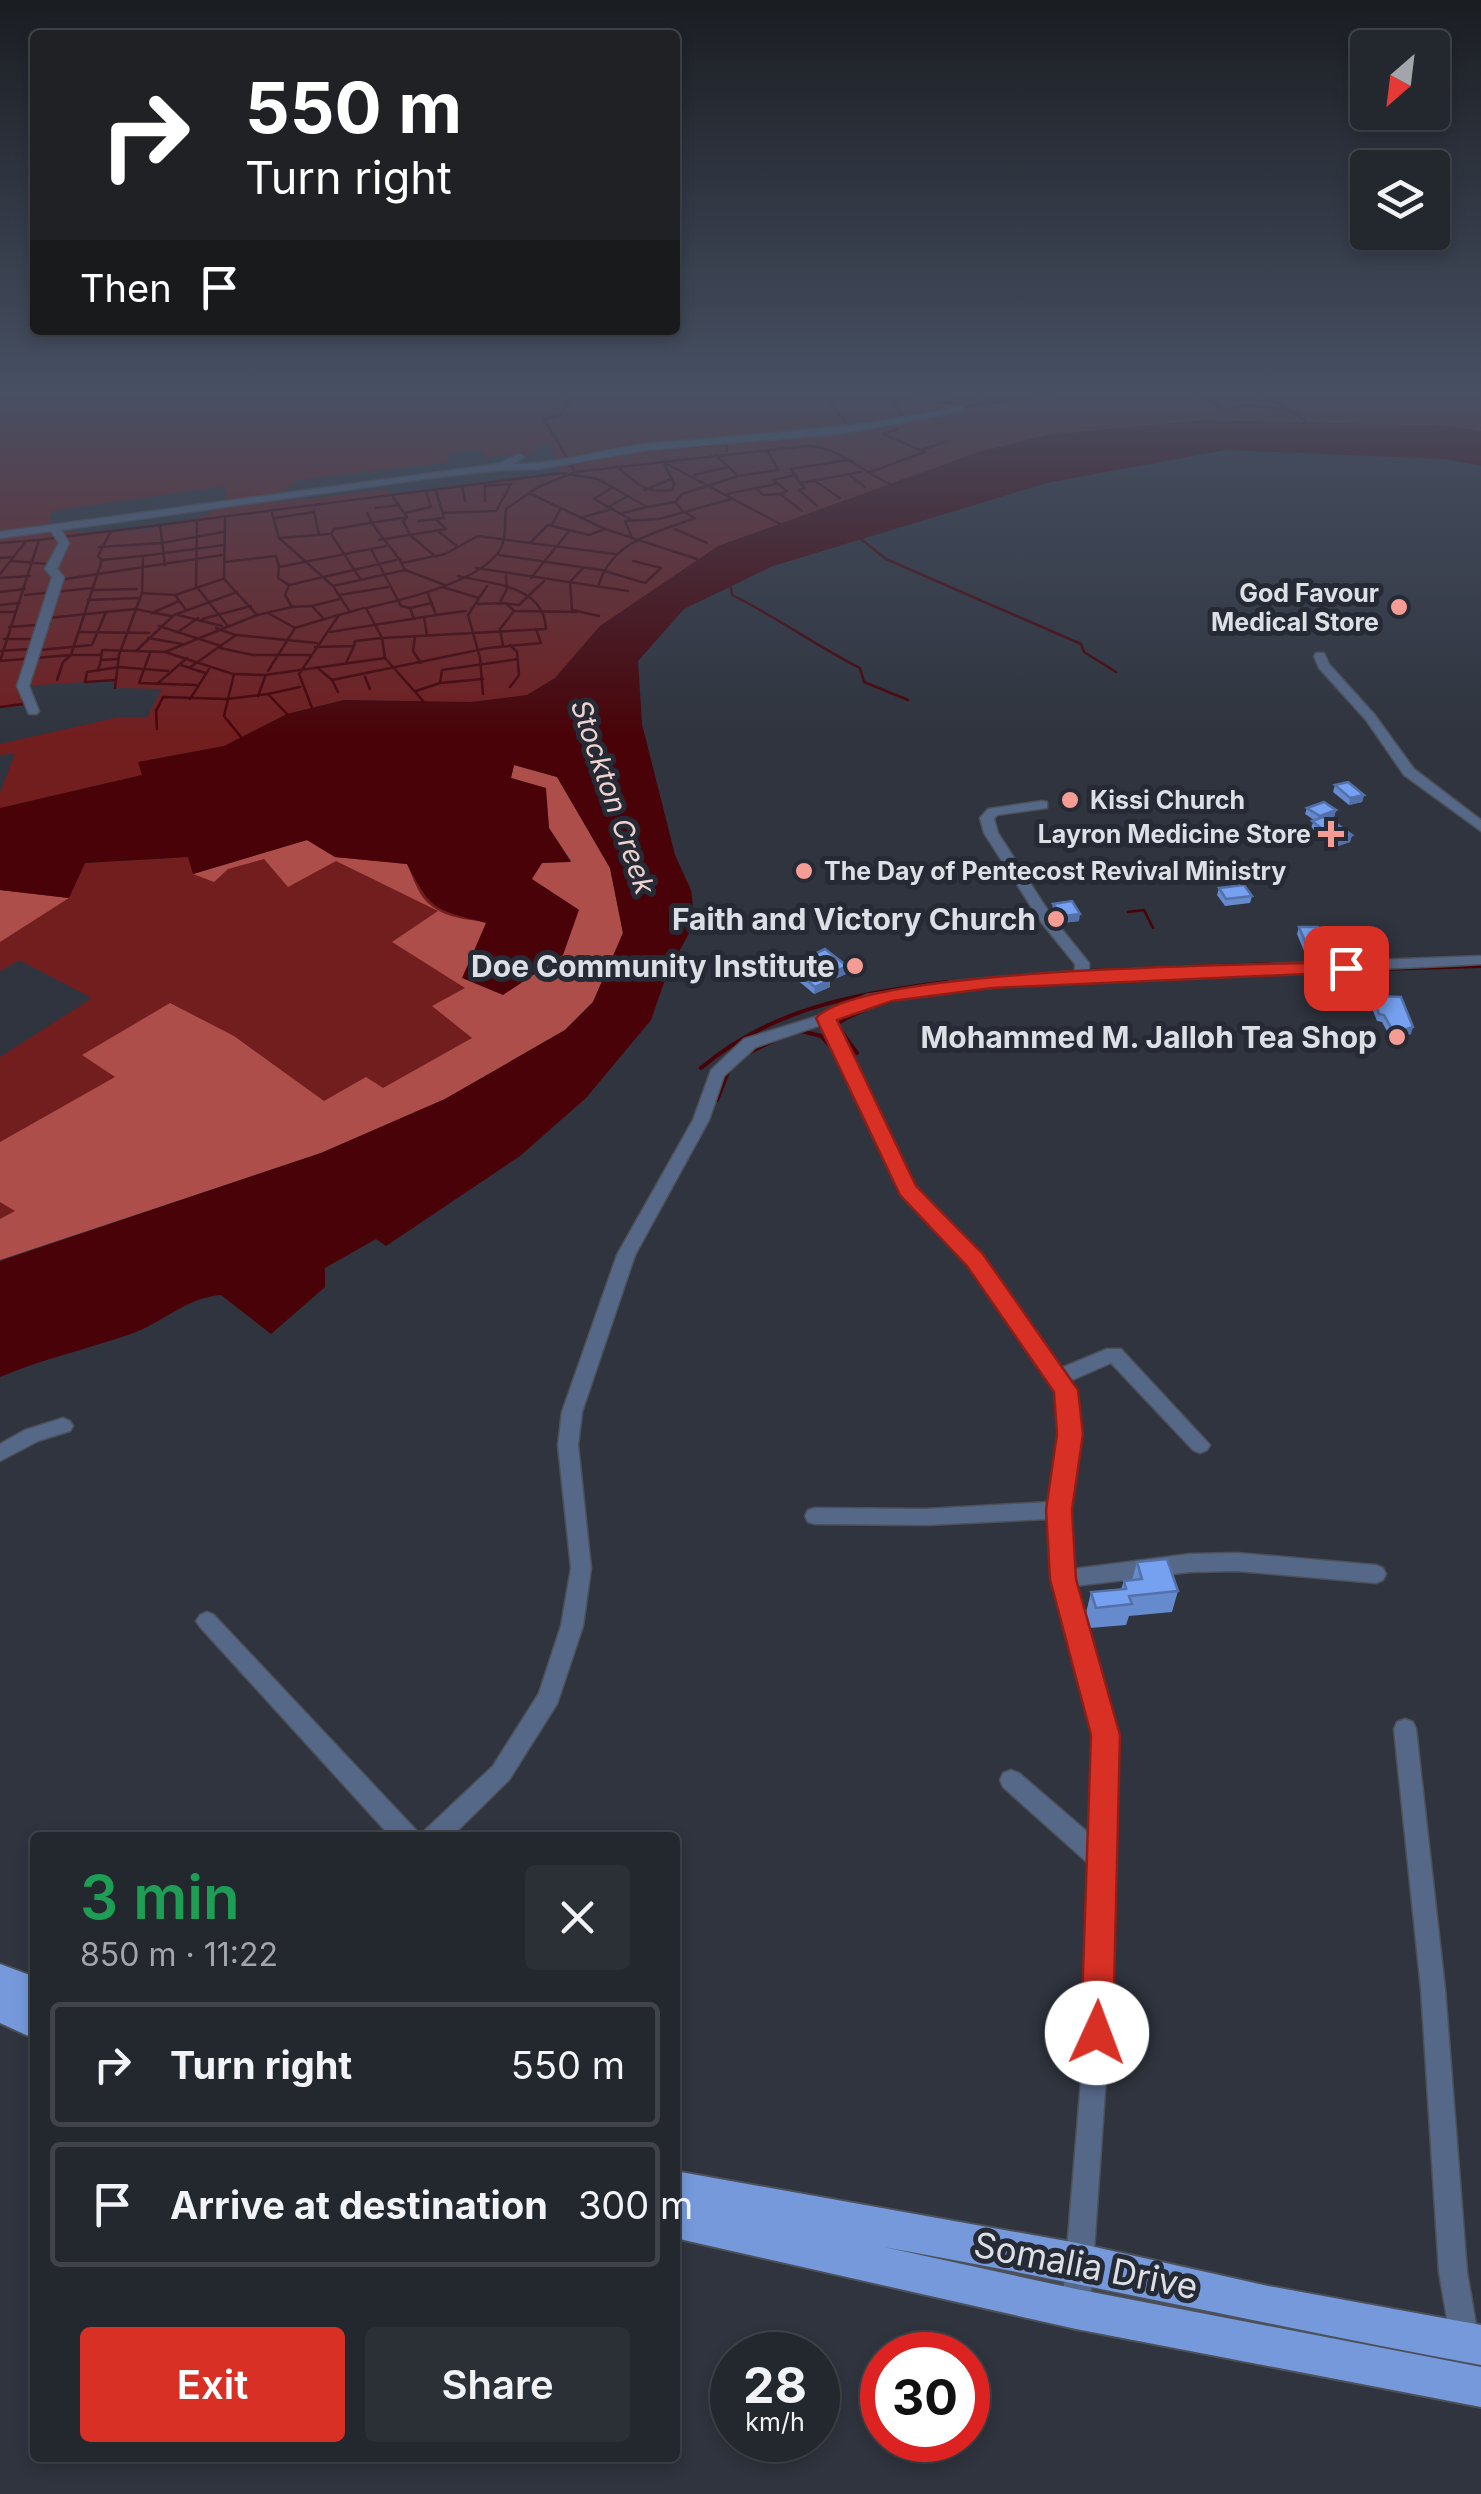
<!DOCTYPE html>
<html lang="en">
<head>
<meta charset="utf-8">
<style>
	:root { --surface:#23272e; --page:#2b2f36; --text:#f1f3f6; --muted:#a3a5aa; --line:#40444a; --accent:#d93025 }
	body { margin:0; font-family:Inter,sans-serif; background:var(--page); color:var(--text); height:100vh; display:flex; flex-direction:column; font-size:38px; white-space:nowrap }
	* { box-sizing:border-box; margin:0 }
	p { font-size:32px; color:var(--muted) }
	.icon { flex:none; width:55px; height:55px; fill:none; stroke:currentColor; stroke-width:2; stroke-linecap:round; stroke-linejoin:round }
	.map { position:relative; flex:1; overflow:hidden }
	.details { position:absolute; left:30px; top:1832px; width:650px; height:630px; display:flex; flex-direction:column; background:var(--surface); border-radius:10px; box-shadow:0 5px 15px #0003,0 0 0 2px var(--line) }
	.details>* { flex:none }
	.hud { position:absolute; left:30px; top:30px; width:650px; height:305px; border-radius:10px; box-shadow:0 5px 15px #0003,0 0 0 2px var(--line); background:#202124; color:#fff; overflow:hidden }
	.needle { width:65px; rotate:208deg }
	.buttons { position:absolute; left:1350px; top:30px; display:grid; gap:20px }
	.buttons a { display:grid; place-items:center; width:100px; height:100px; border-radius:10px; background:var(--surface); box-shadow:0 5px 15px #0003,0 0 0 2px var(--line); font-size:50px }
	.speed { position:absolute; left:710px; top:2332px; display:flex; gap:20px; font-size:50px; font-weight:700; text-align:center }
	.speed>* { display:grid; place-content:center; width:130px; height:130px; border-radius:50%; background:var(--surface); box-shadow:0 5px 15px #0003,0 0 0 2px var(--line); line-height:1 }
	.speed small { font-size:25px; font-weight:400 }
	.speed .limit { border:15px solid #d22; background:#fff; color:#111 }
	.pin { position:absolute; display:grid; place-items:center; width:85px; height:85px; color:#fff; margin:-42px; border-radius:20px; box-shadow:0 5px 15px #0006 }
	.me { position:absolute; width:110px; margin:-55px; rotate:2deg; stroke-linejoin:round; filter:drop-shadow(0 0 8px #0008) }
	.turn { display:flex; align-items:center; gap:35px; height:210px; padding:0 50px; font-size:45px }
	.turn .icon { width:130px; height:130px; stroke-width:2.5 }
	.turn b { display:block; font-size:70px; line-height:85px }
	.then { display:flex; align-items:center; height:95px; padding:0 50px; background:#0003; gap:20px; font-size:38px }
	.round { display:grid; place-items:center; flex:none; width:105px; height:105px; border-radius:10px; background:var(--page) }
	.overview { display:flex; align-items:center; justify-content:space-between; height:170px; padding:0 50px }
	h1 { font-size:60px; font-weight:600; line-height:75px; color:#1e9e55 }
	.button { display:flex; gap:20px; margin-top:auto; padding:20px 50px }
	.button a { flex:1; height:115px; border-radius:10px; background:var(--accent); color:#fff; font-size:40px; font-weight:600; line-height:115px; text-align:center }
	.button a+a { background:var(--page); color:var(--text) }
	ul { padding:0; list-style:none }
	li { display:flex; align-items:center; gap:30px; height:125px; margin:0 20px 15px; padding:0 30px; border:5px solid var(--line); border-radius:10px }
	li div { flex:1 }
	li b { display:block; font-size:38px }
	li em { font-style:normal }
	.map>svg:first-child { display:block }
</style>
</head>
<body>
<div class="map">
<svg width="1481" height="2494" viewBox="0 0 1481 2494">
	<rect width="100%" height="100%" fill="#2f343e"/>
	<g fill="#721e1f" fill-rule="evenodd">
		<path d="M0 387H1481V431L1449 426 1206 420 1047 435 979 452 718 546 600 626 555 678 527 695 471 702 344 700 287 714 224 746 139 762 143 775 0 808V793L15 753 0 755V744L119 717H147L162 689 115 688 114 680 24 686 27 703 0 707ZM552 445 561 473 392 495 388 489 274 503 271 500 298 480 449 462 448 454 481 450 484 457 535 454 533 447ZM225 486 227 501C199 531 94 538 55 529L50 520 52 511Z"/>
		<path d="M307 840 407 864 593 1002 146 1208 0 1260V1057L92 998 19 960 0 971V890L69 898 84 863 189 857 194 874Z"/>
	</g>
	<g fill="#ad4e4b">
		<path d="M514 765 557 777 610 868 623 933 593 1002 565 1030 445 1099 321 1153 0 1260V1219L15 1211 0 1202V1142L115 1077 82 1055 170 1003 234 1036 324 1101 366 1077 383 1088 472 1038 432 1006 465 988 392 942 438 911 336 861 288 887 264 859 228 869 214 882 193 874 307 840 335 857 407 864C412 875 417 891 425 900 458 936 537 916 579 910L531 879 542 863 571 861 549 828 545 788 511 778Z"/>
		<path d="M0 890 69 898 0 942Z"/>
	</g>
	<path fill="#490308" d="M1206 420 1449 426 1481 431V466L1445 459 1225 450 1047 483 773 566 684 609 638 661 642 724 675 855 691 890 695 922 667 974 651 1020 586 1098 520 1156 386 1246 376 1239 325 1268V1287L271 1334 221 1295C184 1298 162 1324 128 1335 84 1350 42 1359 0 1377V1261L321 1153 445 1099 565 1030 593 1002 623 933 610 868 557 777 514 765 511 778 546 788 549 828 571 862 542 863 532 879 579 910 563 955 503 995 462 978 486 923C434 909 432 912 407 864L335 857 307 840 193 874 188 857 85 863 69 898 0 890V808L142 775 138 762 224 746 287 714 344 700 471 702 527 695 555 678 600 626 718 546 979 452 1047 435Z"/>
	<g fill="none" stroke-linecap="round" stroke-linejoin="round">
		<g stroke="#490308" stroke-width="2.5">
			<path d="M561 387 571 399 560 415 544 419 575 472"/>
			<path d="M826 387 832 405 849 427"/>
			<path d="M887 387 903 418"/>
			<path d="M985 387 1007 393"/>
			<path d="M1162 387 1172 392 1188 387 1225 410 1247 405 1284 409"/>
			<path d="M1251 387 1306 421"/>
			<path d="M917 388 935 387"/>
			<path d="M889 390 911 388 920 396"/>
			<path d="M975 391 986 399 1009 395"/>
			<path d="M829 392 877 387"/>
			<path d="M893 398 987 389"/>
			<path d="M939 403 958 402 952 394"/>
			<path d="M960 408 1078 387"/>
			<path d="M658 449 726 444 727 451"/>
			<path d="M922 450 944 442"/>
			<path d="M570 464 634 452"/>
			<path d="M667 464 782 525"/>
			<path d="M617 466C634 482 647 495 672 490L674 484 664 464"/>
			<path d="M870 472 925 452 883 434 898 429"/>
			<path d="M694 475 728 467"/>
			<path d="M849 475 865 487"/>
			<path d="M738 476 778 470 767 450"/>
			<path d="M815 481 840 498"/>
			<path d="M800 483 791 469 847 460"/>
			<path d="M485 485V501"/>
			<path d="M462 486 465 501"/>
			<path d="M613 487 594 499 630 519"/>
			<path d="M756 488 763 495 780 494 802 511"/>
			<path d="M644 490 672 479"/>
			<path d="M529 493 605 529 697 559"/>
			<path d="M727 494 776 484"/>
			<path d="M780 494 787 491 773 480 796 475"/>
			<path d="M393 497 407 517 403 521 410 535 436 557"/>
			<path d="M817 506 799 490 805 488 800 483 861 472"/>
			<path d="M608 507 626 497"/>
			<path d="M376 508 399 505"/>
			<path d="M682 510 675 502 682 494 738 476 716 455"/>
			<path d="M314 511 319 535"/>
			<path d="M272 513 279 538 333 586"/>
			<path d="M367 513C378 538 394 546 405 570L445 585"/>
			<path d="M405 513 431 507 426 491"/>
			<path d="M442 513 496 511 511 484 485 486"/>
			<path d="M623 513 647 507"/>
			<path d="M274 518 314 512"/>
			<path d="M580 518 609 510"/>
			<path d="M418 521 444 518 436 491"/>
			<path d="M551 526 560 510"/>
			<path d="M675 529 707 543"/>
			<path d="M438 531 458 547"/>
			<path d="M279 538 329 534"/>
			<path d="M632 538 625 521 659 519 732 499"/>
			<path d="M379 540 446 529 436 519"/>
			<path d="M862 540 886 559 1081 644 1084 652 1116 672"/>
			<path d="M0 543 25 541"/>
			<path d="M530 543 615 554"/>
			<path d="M99 547 162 543 223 532"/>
			<path d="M371 549 401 606 410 608"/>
			<path d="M499 555 601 570 645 583 661 568 633 561"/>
			<path d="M0 558 14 557"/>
			<path d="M102 560 142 556"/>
			<path d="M12 561 59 565"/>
			<path d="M225 562 276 556 279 567"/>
			<path d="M402 563 445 554 478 536 530 543 548 525 589 535 605 529"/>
			<path d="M165 565 160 525 197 520"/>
			<path d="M476 568 628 591"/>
			<path d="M583 568 570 582 572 610 599 616"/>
			<path d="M0 574 26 541 39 540"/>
			<path d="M0 578 30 576"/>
			<path d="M531 578 569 531"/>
			<path d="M59 580 222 555"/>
			<path d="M361 580 331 534 334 529 407 517"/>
			<path d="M730 582 732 595C777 617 816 646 860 668L864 682 908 700"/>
			<path d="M599 584C613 540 656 533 695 518L686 513"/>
			<path d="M289 585 278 578 279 567 386 546"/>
			<path d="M442 587 479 598"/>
			<path d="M92 590 137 589"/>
			<path d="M0 592 25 589"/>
			<path d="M142 593 143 556 224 545"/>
			<path d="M25 595 93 588"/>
			<path d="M339 595 388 587"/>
			<path d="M88 600 138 598"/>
			<path d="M478 604 506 603 514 611 500 629 503 646"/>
			<path d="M499 604 507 589 506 576"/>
			<path d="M508 604 519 605 544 581"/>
			<path d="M0 605 20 603"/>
			<path d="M292 607 311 606"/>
			<path d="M186 610 175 595 223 579"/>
			<path d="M516 611 576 612"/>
			<path d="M0 612H15"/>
			<path d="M350 612 333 586 405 570"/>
			<path d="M152 613 179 601"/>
			<path d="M268 613 295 628 268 671"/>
			<path d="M178 615 222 626"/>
			<path d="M257 615 292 607 285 595 289 585 401 559"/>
			<path d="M436 615 466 611"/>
			<path d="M48 618 135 609 171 616"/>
			<path d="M323 618 312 606 340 599"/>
			<path d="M202 619 251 606"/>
			<path d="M414 619 410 608 432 603"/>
			<path d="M227 625 196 586 197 520 562 473 598 479 647 507 675 502"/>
			<path d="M159 626 221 646"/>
			<path d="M9 627 50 624"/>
			<path d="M216 628 235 635"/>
			<path d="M295 628 338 615"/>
			<path d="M79 632 149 633"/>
			<path d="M178 632 198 618"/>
			<path d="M330 632 424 617"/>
			<path d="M427 635 424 617 436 615 428 594"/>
			<path d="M415 636 413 651 421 663"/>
			<path d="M148 638 182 644"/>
			<path d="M4 639H35"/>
			<path d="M510 645 517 652 519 675 510 687"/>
			<path d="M315 647 354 646 355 641 382 638 546 629C544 585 492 584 458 576"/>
			<path d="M220 648 253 655H310"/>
			<path d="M40 650 92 645 106 612"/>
			<path d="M0 651 30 649"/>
			<path d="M136 651 174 615 237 592"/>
			<path d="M165 652 257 615 224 579 225 519"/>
			<path d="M150 653 139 683 196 685"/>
			<path d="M101 660 102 650 165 652 233 674"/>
			<path d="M0 661 71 655 102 560 98 556 111 531 160 525"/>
			<path d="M0 661 39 540 110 531"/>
			<path d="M346 663 354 646"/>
			<path d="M181 665 205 673"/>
			<path d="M189 668 236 635 317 643"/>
			<path d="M319 669 332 680 488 648 541 643 536 629"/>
			<path d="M98 670 101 660 119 659"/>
			<path d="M365 677 370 689"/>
			<path d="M57 680 63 662 71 655H101"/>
			<path d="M332 680 338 692"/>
			<path d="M85 682 87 672 119 667 168 671"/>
			<path d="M85 682 115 680"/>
			<path d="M440 683 442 670 518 659"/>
			<path d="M157 684 187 658"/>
			<path d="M115 688 119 655 142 593 175 595"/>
			<path d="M416 691 440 683 483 679"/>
			<path d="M483 694 480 658 468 615 487 586"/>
			<path d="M258 696 265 677"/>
			<path d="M190 699 209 669"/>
			<path d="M424 702 385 658 382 638 366 608C401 600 483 582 501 548 507 537 504 521 506 509L538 487 575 472 807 446C838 446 862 472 892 485"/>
			<path d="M0 707 23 704V697"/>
			<path d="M312 708 299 674 339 615 364 608"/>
			<path d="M287 714 268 694 300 687"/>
			<path d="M157 729 156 711 163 697 227 699 268 694"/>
			<path d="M241 737 224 716 234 674 265 675 385 658"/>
			<path d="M1128 912 1144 910 1153 928"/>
			<path d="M1466 957 1481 956"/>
		</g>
		<g stroke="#490308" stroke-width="4">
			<path d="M1087 971 1272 964"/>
			<path d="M1246 973 1481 966"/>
			<path d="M801 1031 821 1036 831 1047"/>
			<path d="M750 1052 773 1041"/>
			<path d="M857 1053 836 1024C904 983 985 989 1062 981"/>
			<path d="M701 1068C772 1008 857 993 947 982"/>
			<path d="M717 1100 728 1072"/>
		</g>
		<g stroke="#4b5059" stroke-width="3">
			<g id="street">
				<path d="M961 406 964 407V411L844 433 646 450 538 469 501 470 438 477 61 530 69 543 57 569 64 577 29 686 39 711 37 714H29L17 686 52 577 45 569 59 543 51 531 0 538V532L499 464 519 454 524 457 513 464C560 465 604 448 649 444 754 434 858 430 961 406Z"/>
				<path d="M1316 653H1324L1329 664 1374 714 1414 769 1481 820V831L1404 775 1366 720 1319 668 1314 656Z"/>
				<path d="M1042 801 1047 802V808L997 815 994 819 998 833 1052 917 1089 963V971L1481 956V964C1320 974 1159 971 998 987 944 992 883 992 834 1020L914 1187 981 1255 1061 1368 1107 1349H1121L1210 1445 1207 1450 1200 1453 1193 1450 1111 1363 1070 1381C1090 1413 1073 1470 1070 1505 1068 1526 1071 1548 1073 1569L1190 1554 1237 1553 1376 1565 1383 1568 1386 1574 1383 1580 1376 1583 1237 1571 1190 1572 1075 1586 1116 1735 1113 1857 1116 1862 1113 1868 1109 2033 1090 2309 1086 2319 1076 2323 1066 2319 1062 2309 1085 2033 1090 1865 1003 1787 1000 1780 1003 1773 1011 1770 1019 1773 1091 1835 1094 1735 1053 1579 1049 1519 926 1525 815 1524 808 1522 805 1516 808 1510 815 1508 926 1509 1050 1502 1060 1434 1057 1391 969 1265 901 1194 821 1025 756 1047 724 1076 709 1120 635 1255 582 1412 578 1445 591 1568 583 1626 557 1704 509 1780 450 1838H422L425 1830 493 1766 539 1693 561 1626 571 1568 558 1445 562 1412 617 1255 693 1120 711 1070 744 1039 821 1015 867 995 957 981 1075 971V964L1041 922 984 833 980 818 988 809Z"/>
				<path d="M63 1418 70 1421 73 1426 70 1431 38 1441 0 1461V1444L25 1430Z"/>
				<path d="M207 1612 214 1615 416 1830 419 1838H392L200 1627 196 1621 200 1615Z"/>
				<path d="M1405 1719 1413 1722 1416 1729 1445 1989 1467 2272 1479 2342 1475 2352 1465 2356 1455 2352 1451 2342 1439 2272 1421 1989 1394 1729 1397 1722Z"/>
			</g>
		</g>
		<g stroke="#4b5059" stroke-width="4">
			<g id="primary">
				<path d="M0 1964 35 1977V2039L0 2023Z"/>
				<path d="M675 2171 1077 2243 1268 2286 1481 2325V2365C1281 2328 1084 2283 884 2247L1076 2289 1481 2367V2407L1076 2329 675 2238Z"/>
			</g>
		</g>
		<use href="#street" fill="#566888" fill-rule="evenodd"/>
		<use href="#primary" fill="#7599db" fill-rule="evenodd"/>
	</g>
	<g fill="#658ace">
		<path d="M1335 785 1364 795 1362 802 1349 805 1333 792Z"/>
		<path d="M1307 808 1336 810 1334 817 1330 818 1352 835 1350 842 1335 847 1311 828 1314 820 1305 814Z"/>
		<path d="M1219 888 1252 896 1250 903 1225 906 1217 895Z"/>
		<path d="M1053 904 1079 921 1062 923 1052 910Z"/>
		<path d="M1299 927 1324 944 1322 951H1304L1297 934Z"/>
		<path d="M789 966 846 974 830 981V987L814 994 789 973Z"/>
		<path d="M1372 996 1411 1034 1392 1040 1382 1022 1377 1021 1370 1003Z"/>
		<path d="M1137 1562 1178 1591 1172 1612 1129 1616 1126 1625 1090 1628 1086 1613 1091 1592 1121 1589 1124 1581 1132 1580Z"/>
	</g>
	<g fill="#5371a8">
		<path d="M1364 795 1362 802 1349 805 1350 798Z"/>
		<path d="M1336 810 1334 817 1318 823 1320 816Z"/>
		<path d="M1352 835 1350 842 1335 847 1337 840Z"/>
		<path d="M1080 914 1079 921 1062 923 1063 916Z"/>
		<path d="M847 966 846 974 830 981V987L814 994 815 987 826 976Z"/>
		<path d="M1413 1027 1411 1034 1392 1040 1394 1033Z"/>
	</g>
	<g fill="#76a1f0" stroke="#5371a8" stroke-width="2.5">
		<path d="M1348 782 1364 795 1350 798 1335 785Z"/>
		<path d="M1324 802 1336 810 1320 816 1307 808Z"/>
		<path d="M1326 816 1352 835 1337 840 1312 821Z"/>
		<path d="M1244 885 1252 896 1226 899 1219 888Z"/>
		<path d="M1072 901 1080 914 1063 916 1053 904Z"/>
		<path d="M1299 927H1318L1324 944H1306Z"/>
		<path d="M825 949 847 966 826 976 830 980 815 987 789 966Z"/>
		<path d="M1372 996 1401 997 1413 1027 1394 1033 1384 1015 1379 1014Z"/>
		<path d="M1167 1559 1178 1591 1129 1596 1132 1604 1096 1608 1091 1592 1126 1589 1124 1581 1142 1579 1137 1562Z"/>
	</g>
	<linearGradient id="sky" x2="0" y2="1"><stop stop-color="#1a1d22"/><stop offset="0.53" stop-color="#475063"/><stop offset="1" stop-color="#475063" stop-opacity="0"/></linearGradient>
	<rect width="1481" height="736" fill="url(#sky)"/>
	<path fill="#d93025" stroke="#8d1f18" stroke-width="2.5" d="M1346 962 1352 963V972L992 988 892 1001 837 1020 916 1186 983 1254 1078 1390 1083 1434 1072 1510 1076 1579 1120 1735 1113 2033 1108 2044 1097 2049 1085 2044 1081 2033 1091 1735 1050 1579 1046 1510 1057 1434 1054 1392 967 1266 900 1195 816 1018C863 966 1257 965 1346 962Z"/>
	<g fill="#f59c95" stroke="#252a34" stroke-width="4">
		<circle cx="1399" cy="607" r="10"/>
		<circle cx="1070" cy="800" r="10"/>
		<path d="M1326 819h10v10h10v10h-10v10h-10v-10h-10v-10h10z"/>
		<circle cx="804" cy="871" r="10"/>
		<circle cx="1056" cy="919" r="10"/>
		<circle cx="855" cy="966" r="10"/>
		<circle cx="1397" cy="1037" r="10"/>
	</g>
	<g text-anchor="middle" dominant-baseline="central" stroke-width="10" stroke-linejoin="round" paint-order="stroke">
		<g font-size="25" font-weight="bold" fill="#dce0e6" stroke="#252a34" text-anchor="end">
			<text x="1379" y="593">God Favour<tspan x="1379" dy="29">Medical Store</tspan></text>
			<text x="1090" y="800" text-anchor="start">Kissi Church</text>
			<text x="1311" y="834">Layron Medicine Store</text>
			<text x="824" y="871" text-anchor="start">The Day of Pentecost Revival Ministry</text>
		</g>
		<g font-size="28" font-style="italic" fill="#edd2cf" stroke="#252a34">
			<text transform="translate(613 797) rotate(71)">Stockton Creek</text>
		</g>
		<g font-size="30" font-weight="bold" fill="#dce0e6" stroke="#252a34" text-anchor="end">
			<text x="1036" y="919">Faith and Victory Church</text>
			<text x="835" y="966">Doe Community Institute</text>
			<text x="1377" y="1037">Mohammed M. Jalloh Tea Shop</text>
		</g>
		<g font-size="35" fill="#dce0e6" stroke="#252a34">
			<text transform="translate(1086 2265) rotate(11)">Somalia Drive</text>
		</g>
	</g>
</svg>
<div class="buttons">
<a><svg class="needle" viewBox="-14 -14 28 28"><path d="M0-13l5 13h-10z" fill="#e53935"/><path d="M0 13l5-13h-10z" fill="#a3a5aa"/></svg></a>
<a><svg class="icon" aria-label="layers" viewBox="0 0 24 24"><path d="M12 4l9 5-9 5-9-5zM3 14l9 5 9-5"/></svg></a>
</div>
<div class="speed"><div>28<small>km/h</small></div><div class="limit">30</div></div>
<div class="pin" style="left:1346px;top:968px;background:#d93025"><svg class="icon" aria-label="arrive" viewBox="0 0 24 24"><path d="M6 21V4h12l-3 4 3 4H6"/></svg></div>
<svg class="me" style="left:1097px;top:2033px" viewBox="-20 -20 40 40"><circle r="19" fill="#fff"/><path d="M0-13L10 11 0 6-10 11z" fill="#d93025"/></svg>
<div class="hud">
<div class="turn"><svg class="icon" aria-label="right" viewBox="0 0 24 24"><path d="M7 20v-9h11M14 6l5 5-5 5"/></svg><div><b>550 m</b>Turn right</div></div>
<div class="then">Then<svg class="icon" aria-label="arrive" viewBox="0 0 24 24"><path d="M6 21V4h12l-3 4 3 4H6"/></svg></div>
</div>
<section class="details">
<div class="overview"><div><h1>3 min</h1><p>850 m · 11:22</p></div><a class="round"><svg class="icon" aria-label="close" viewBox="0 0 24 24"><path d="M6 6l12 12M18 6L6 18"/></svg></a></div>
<ul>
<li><svg class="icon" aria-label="right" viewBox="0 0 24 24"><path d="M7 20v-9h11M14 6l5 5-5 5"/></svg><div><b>Turn right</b></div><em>550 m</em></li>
<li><svg class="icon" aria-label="arrive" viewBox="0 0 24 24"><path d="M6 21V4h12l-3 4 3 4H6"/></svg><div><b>Arrive at destination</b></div><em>300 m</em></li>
</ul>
<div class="button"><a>Exit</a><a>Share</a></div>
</section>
</div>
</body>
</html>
